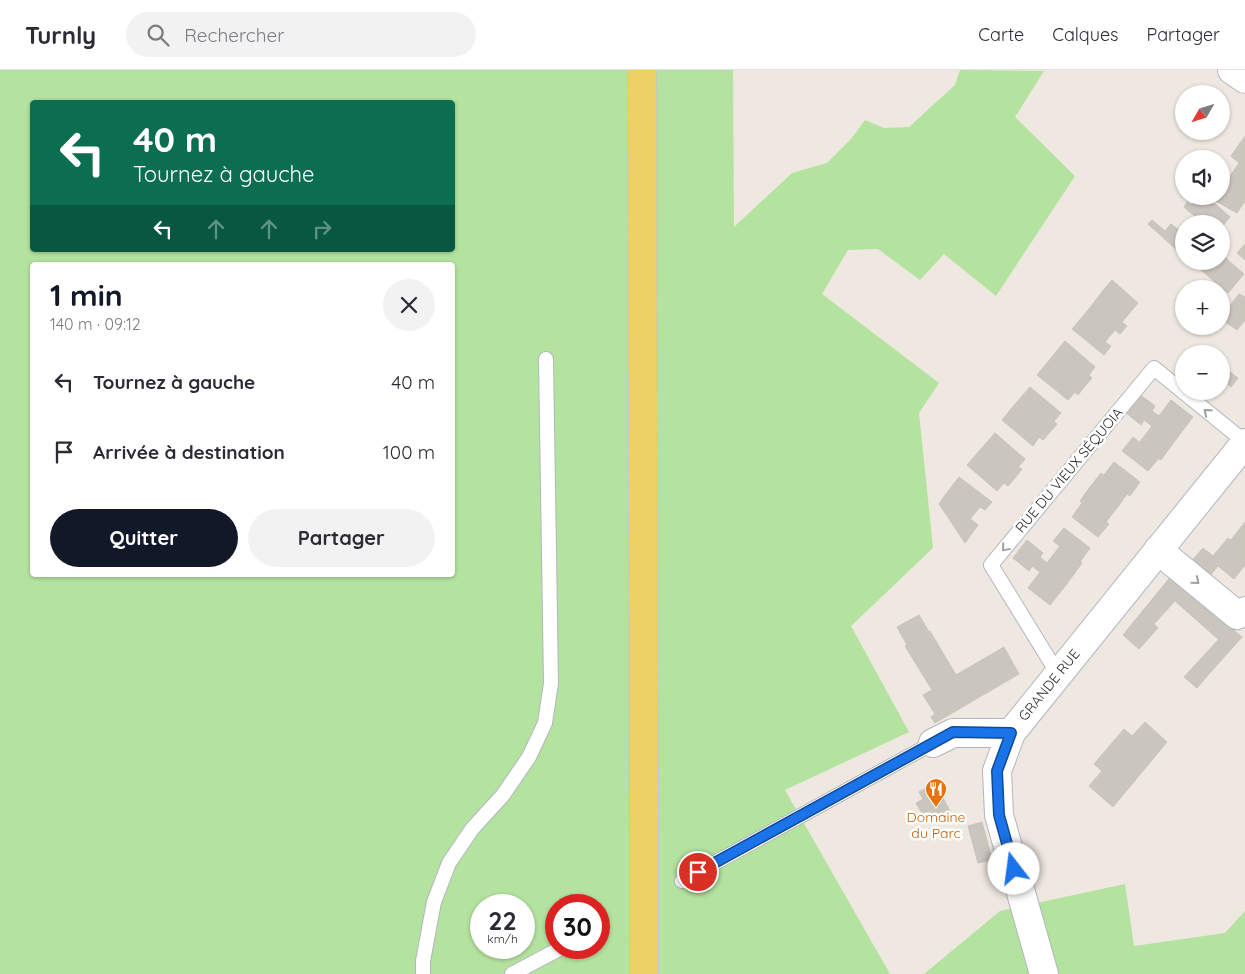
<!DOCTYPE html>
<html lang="fr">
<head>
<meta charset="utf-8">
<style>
	:root { --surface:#fff; --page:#f2f2f3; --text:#2b2b33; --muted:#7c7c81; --line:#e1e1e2; --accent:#111827 }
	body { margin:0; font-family:Quicksand,sans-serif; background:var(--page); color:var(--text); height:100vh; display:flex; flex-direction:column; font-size:19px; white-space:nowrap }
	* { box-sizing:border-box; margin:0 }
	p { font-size:16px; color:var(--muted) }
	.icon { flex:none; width:28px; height:28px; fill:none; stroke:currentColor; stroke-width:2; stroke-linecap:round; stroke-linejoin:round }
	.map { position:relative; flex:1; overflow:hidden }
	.sheet { position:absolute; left:30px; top:192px; width:425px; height:315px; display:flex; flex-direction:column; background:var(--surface); border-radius:5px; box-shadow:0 1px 4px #0004 }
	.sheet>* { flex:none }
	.banner { position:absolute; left:30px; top:30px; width:425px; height:152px; border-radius:5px; box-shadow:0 1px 4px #0004; background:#0b6e4f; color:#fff; overflow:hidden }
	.needle { width:32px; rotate:231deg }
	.controls { position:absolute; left:1175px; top:15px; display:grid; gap:10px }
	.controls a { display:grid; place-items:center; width:55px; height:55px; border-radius:50%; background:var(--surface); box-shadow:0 1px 4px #0004; font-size:25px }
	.speed { position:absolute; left:470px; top:824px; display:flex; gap:10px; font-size:25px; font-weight:700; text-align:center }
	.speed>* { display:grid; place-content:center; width:65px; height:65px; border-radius:50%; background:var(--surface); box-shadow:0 1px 4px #0004; line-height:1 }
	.speed small { font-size:12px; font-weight:400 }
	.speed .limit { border:8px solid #d22; background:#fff; color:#111 }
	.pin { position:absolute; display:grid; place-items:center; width:42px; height:42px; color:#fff; margin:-21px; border:2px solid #fff; border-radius:50%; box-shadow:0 1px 5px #0007 }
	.me { position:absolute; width:55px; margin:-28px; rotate:345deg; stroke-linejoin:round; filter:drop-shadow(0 0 4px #0008) }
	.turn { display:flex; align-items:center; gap:18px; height:105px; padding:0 20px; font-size:22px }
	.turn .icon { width:65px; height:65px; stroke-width:2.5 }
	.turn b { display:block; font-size:35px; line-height:42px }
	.lanes { display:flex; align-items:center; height:48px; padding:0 20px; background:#0003; justify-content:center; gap:25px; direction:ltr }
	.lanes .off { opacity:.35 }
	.round { display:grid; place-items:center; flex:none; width:52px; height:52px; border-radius:26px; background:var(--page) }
	.summary { display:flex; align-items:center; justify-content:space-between; height:85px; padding:0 20px }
	h1 { font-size:30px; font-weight:700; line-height:38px; color:var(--accent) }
	.cta { display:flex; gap:10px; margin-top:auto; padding:10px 20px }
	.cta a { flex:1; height:58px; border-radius:30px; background:var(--accent); color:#fff; font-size:20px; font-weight:700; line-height:58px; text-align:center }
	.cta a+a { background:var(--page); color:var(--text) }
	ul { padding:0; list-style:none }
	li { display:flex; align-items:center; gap:15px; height:70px; padding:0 20px }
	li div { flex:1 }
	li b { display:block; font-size:19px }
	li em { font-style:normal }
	header { display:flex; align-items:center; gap:30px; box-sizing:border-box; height:70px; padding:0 25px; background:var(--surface); border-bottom:1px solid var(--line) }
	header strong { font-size:24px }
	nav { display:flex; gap:28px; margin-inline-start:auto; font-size:18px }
	.search { width:350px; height:45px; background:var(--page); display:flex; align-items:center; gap:12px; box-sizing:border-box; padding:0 18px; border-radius:28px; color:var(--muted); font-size:19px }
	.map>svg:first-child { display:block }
</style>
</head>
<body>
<header>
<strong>Turnly</strong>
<div class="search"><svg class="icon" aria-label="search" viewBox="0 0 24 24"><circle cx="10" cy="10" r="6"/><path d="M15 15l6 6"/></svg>Rechercher</div>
<nav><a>Carte</a><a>Calques</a><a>Partager</a></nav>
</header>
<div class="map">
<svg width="1245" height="904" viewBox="0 0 1245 904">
	<rect width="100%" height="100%" fill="#eee8e0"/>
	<g fill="#b4e29f" fill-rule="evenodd">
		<path d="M0 0H733L734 157 792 103 827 93 851 69 865 50 884 58 909 57 955 15 960 0 1044 1 1015 47 1075 106 996 226 944 184 920 210 878 179 848 180 822 224 939 313 919 343 933 478 851 556 909 662 785 720 890 904H0ZM32 32H452V180H32ZM32 195H452V505H32ZM481 835H524V878H481ZM556 835H599V878H556Z"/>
		<path d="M1125 814 1134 876 1225 863 1245 841V904H924L1000 841Z"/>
	</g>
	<g fill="#cac6be" stroke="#c9c4b9">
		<path d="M1245 66V131L1237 143 1214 130 1217 126H1221V120L1239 93 1231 86Z"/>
		<path d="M1198 126H1206L1230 147 1221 158V154H1204L1184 137 1187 132 1191 135Z"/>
		<path d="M1152 150 1165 161 1171 154 1184 164 1177 171 1183 176 1178 181 1148 154Z"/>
		<path d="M1245 174V190L1237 183Z"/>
		<path d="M1221 184 1244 204 1228 223 1194 194 1196 191H1221Z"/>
		<path d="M1112 210 1138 233 1132 240 1105 218Z"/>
		<path d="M1105 218 1132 240 1122 252 1127 256 1120 264 1089 239Z"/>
		<path d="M1239 224 1245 227V250L1237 260 1221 249V247Z"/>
		<path d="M1089 239 1115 260 1105 272 1111 276 1104 285 1072 259Z"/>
		<path d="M1065 271 1095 297 1089 305 1092 308 1085 316 1051 288Z"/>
		<path d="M1051 288 1085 316 1078 325 1075 322 1068 330 1037 305Z"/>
		<path d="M1230 302 1238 308 1231 317 1221 308 1223 303 1227 306Z"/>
		<path d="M1030 317 1061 343 1054 351 1057 354 1050 362 1016 333Z"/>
		<path d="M1139 324 1155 336 1152 341 1159 346 1171 330 1193 347 1177 368 1132 333Z"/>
		<path d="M1016 333 1050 362 1043 370 1039 367 1033 376 1002 350Z"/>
		<path d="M1132 333 1177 368 1161 390 1139 373 1152 356 1144 350 1141 355 1125 342Z"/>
		<path d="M995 363 1025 389 1018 397 1022 399 1015 408 981 379Z"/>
		<path d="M1133 367 1159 388 1148 401 1122 381Z"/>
		<path d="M981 379 1015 408 1008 416 1004 413 997 421 967 395Z"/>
		<path d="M1114 392 1140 412 1130 426 1104 405Z"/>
		<path d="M1101 403 1127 424 1117 438 1090 417Z"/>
		<path d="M959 407 992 432 985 440 980 437 970 449 943 428Z"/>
		<path d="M1090 417 1117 438 1106 452 1080 431Z"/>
		<path d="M943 428 978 455 965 473 939 434Z"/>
		<path d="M1082 433 1109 454 1098 467 1072 447Z"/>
		<path d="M1245 452V495L1234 509 1218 496 1208 508 1190 493 1203 478 1213 486 1228 468 1231 470Z"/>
		<path d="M1064 458 1090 478 1080 492 1053 471Z"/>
		<path d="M1027 470 1043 483 1040 487 1047 493 1060 476 1082 493 1066 515 1020 479Z"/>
		<path d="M1020 479 1066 515 1050 535 1028 518 1040 502 1032 496 1029 501 1013 488Z"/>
		<path d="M1172 505 1230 557 1218 569 1175 531 1154 554 1158 558 1139 579 1123 565Z"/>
		<path d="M919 545 929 562 907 575 897 557Z"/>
		<path d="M1230 557 1242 567 1209 604 1197 593Z"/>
		<path d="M930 561 956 605 1004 577 1019 604 935 653 931 647 935 644 923 625 932 620 905 576Z"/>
		<path d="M1197 593 1209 604 1197 618 1184 607Z"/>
		<path d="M1145 652 1167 672 1113 737 1089 716 1102 701 1094 694 1124 659 1132 666Z"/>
		<path d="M935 713 951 743 935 752 933 747 926 750 916 733 923 729 919 722Z"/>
		<path d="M982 752 992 790 978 793 968 756Z"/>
	</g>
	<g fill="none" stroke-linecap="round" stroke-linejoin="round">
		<g stroke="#b3b6c0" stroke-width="16">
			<g id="lane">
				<path d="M1058 604 991 495 1154 298 1245 372"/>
				<path d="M682 811 933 673"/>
				<path d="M423 904V891L434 832 449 793 472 759 503 725 529 687 545 653 551 613 546 289"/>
				<path d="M512 904 561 878"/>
			</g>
		</g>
		<g stroke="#b3b6c0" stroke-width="30">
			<g id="street">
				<path d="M1232 0 1245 9"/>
				<path d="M1158 480 1237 545 1245 541"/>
				<path d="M933 673 953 663H1011"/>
				<path d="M1044 904 999 745 997 701 1011 663 1245 373"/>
			</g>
		</g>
		<g stroke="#c8c8c8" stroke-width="30">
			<g id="primary">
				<path d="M642 0 644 761"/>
				<path d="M644 904V868"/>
			</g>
		</g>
		<use href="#lane" stroke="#fff" stroke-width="14"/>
		<use href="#street" stroke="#fff" stroke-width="28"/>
		<use href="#primary" stroke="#edd166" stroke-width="28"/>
		<g stroke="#c8c8c8" stroke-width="30" stroke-linecap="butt">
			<path id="primary-bridge" d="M644 868V761"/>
		</g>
		<use href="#primary-bridge" stroke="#edd166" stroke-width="28"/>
	</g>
	<defs><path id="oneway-chevron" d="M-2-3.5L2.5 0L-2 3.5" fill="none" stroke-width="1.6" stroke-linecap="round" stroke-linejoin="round" transform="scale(1.25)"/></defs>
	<g stroke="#a0a0a0">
		<use href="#oneway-chevron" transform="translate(1207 342) rotate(-141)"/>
		<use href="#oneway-chevron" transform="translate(1005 478) rotate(130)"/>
		<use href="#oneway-chevron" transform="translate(1196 511) rotate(39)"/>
	</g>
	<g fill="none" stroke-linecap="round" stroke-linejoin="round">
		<g stroke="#114b97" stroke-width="12">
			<path id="route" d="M698 802 953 662 1011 663 997 701 999 745 1014 799"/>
		</g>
		<use href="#route" stroke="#1a73e8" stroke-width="9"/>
	</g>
	<defs>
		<g id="restaurant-pin" transform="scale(1.125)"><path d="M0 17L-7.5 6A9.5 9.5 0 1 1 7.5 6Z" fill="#e8710a" stroke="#fff"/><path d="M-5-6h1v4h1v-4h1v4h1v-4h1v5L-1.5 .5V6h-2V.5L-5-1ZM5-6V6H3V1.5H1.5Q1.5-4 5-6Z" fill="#fff"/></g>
	</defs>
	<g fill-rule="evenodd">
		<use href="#restaurant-pin" x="936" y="719"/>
	</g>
	<g text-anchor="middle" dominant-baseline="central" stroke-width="5" stroke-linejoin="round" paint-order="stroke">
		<g font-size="14" fill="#2d2d2d" stroke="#fff">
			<text transform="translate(1069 400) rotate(-50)">RUE DU VIEUX SÉQUOIA</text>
			<text transform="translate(1049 615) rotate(-51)">GRANDE RUE</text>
		</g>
		<g font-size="14" fill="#c56008" stroke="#fff">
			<text x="936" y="747">Domaine<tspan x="936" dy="16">du Parc</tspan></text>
		</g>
	</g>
</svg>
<div class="controls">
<a><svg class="needle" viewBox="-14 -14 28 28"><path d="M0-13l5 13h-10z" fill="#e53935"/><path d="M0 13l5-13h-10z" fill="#7c7c81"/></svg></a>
<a><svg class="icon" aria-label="sound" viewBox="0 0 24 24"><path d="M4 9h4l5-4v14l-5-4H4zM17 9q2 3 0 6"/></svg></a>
<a><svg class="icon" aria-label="layers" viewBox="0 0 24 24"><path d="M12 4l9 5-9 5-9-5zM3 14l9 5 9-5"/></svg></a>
<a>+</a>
<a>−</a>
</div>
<div class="speed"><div>22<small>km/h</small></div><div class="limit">30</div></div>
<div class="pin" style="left:698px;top:802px;background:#d93025"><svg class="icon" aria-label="arrive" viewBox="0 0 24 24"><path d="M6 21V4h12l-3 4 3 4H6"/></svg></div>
<svg class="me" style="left:1014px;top:799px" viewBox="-20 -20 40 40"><circle r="19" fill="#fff"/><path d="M0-13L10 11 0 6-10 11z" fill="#1a73e8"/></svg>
<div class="banner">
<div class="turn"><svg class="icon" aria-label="left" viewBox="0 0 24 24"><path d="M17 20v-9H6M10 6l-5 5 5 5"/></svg><div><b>40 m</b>Tournez à gauche</div></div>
<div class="lanes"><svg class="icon" aria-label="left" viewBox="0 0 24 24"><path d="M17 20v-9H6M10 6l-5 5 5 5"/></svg><svg class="icon off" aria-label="ahead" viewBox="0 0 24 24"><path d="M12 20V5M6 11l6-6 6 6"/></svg><svg class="icon off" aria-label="ahead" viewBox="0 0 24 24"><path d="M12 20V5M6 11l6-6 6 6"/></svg><svg class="icon off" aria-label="right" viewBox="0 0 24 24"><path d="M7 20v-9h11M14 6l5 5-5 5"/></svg></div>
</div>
<section class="sheet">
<div class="summary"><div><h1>1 min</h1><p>140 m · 09:12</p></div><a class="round"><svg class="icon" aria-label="close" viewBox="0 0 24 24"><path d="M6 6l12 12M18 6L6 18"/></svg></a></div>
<ul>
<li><svg class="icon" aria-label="left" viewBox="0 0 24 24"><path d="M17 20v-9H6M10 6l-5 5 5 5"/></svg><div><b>Tournez à gauche</b></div><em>40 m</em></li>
<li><svg class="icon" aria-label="arrive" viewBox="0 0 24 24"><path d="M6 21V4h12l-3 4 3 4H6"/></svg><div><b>Arrivée à destination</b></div><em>100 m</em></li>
</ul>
<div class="cta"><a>Quitter</a><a>Partager</a></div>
</section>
</div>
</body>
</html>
